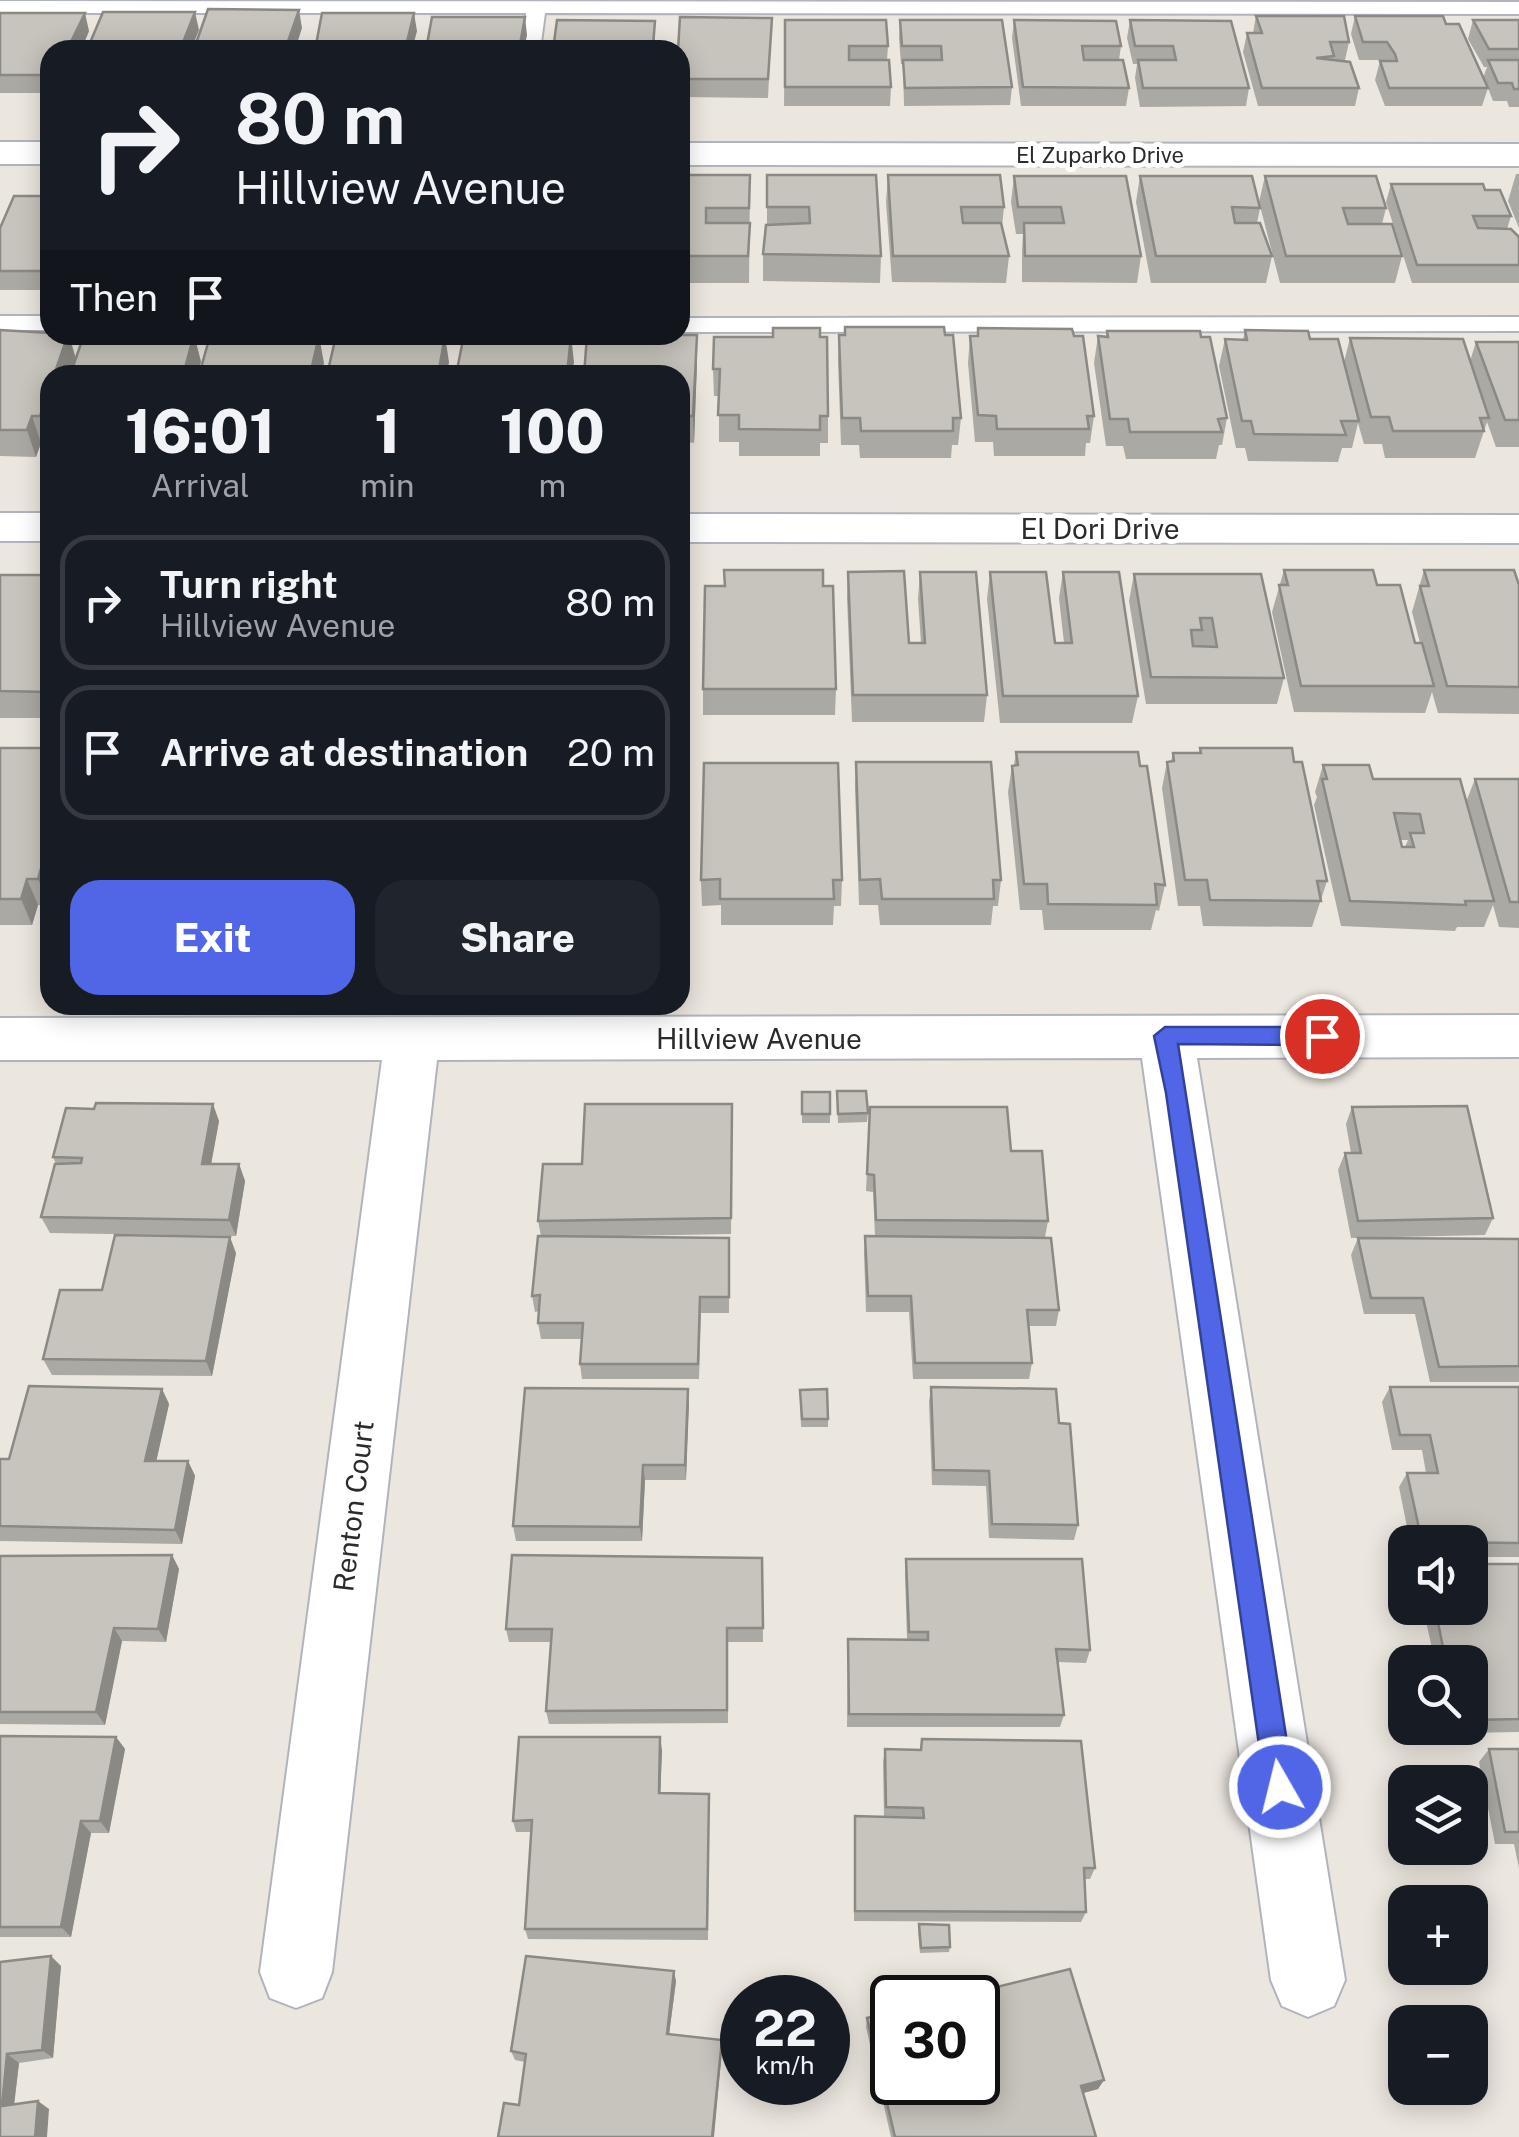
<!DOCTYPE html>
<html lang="en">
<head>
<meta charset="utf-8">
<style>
	:root { --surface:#171b24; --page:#20242c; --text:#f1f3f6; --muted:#9ea1a6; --line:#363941; --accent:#5066e7 }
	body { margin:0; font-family:"Public Sans",sans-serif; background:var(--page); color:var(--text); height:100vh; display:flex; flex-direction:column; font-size:38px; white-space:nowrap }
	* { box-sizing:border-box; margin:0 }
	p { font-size:32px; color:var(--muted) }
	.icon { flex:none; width:55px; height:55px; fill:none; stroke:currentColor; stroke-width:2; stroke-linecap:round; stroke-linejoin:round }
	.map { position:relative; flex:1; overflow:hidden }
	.details { position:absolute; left:40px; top:365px; width:650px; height:650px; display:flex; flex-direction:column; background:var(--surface); border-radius:30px; box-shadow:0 5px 25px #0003 }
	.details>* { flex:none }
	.banner { position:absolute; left:40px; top:40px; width:650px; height:305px; border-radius:30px; box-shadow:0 5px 25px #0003; background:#171b24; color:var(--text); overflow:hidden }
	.tools { position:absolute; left:1388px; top:1525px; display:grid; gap:20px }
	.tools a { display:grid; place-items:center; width:100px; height:100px; border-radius:20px; background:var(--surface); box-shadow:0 5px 25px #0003; font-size:50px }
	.speed { position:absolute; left:720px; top:1975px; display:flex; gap:20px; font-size:50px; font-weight:700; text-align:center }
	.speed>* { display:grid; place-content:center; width:130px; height:130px; border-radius:50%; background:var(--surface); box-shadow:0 5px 25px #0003; line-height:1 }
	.speed small { font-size:25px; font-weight:400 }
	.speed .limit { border:5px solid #111; border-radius:15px; background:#fff; color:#111 }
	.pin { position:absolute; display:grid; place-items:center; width:85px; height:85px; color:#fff; margin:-42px; border:5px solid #fff; border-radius:50%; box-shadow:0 2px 10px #0007 }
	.me { position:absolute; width:110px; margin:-55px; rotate:352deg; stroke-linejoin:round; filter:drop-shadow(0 0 8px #0008) }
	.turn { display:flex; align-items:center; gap:35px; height:210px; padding:0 30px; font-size:45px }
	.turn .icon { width:130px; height:130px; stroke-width:2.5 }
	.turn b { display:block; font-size:70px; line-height:85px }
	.then { display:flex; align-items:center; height:95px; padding:0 30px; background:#0003; gap:20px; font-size:38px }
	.eta { display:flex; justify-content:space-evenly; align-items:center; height:170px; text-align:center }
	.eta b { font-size:60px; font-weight:800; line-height:70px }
	.cta { display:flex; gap:20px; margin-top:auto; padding:20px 30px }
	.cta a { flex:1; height:115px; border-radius:30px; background:var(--accent); color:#fff; font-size:40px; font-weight:800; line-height:115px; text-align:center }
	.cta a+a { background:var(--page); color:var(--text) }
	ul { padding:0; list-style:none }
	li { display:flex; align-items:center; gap:30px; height:135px; margin:0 20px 15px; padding:0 10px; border:5px solid var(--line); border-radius:30px }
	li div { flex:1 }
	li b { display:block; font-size:38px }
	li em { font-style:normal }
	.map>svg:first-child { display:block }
</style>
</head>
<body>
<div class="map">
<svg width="1519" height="2137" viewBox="0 0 1519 2137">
	<rect width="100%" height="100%" fill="#ebe6de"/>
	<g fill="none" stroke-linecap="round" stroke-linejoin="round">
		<g stroke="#b2b4bd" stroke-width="4">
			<g id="lane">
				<path d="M0 1 1519 2V14L545 13 540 50H522L526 13H0Z"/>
				<rect x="0" y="316" width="50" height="14"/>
				<path d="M1519 317V331L680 332V318Z"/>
			</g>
		</g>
		<g stroke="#b2b4bd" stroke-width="4">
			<g id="street">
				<rect x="0" y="142" width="50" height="22"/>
				<path d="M680 143 1519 144V166L680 165Z"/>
				<rect x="0" y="513" width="50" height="28"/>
				<path d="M680 514 1519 515V543L680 542Z"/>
				<path d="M1519 1015V1057L1197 1058 1345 1980 1334 2006 1308 2017 1282 2006 1271 1980 1142 1058 437 1060 332 1972 322 1998 296 2008 270 1998 260 1972 382 1060H0V1018Z"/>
			</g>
		</g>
		<use href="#lane" fill="#fff" fill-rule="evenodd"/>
		<use href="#street" fill="#fff" fill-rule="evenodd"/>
	</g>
	<g fill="#aba9a3" fill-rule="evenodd">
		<path d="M0 13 89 31 81 50H50V93H0Z"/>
		<path d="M1256 16 1349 42 1345 60 1359 88 1355 106H1258L1243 52 1247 33H1253Z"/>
		<path d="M1355 16 1446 24 1483 78 1487 67H1484L1468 39 1473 20H1519V107H1509L1507 101H1493L1488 88 1482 106H1385L1375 80 1380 61H1384L1383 60H1359L1351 34Z"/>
		<path d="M785 20 888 46 887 60 891 87 890 106H784Z"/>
		<path d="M900 20 1012 87 1010 105 904 106 903 64H901L899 38Z"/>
		<path d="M1014 20 1121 46 1119 60 1129 88 1126 106H1021L1012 38Z"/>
		<path d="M1130 20 1249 88 1246 106 1140 107 1135 78 1137 64H1133L1127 38Z"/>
		<path d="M771 36 768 98 682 97 680 50Z"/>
		<path d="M655 39V50H553Z"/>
		<path d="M1516 174H1519V228L1508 201Z"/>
		<path d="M680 175H750L749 283H680Z"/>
		<path d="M767 175 881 256 880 283 763 281V254L767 225Z"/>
		<path d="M888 175 1004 207 1002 226 1009 256 1006 283 892 282 886 202Z"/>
		<path d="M1014 176 1141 256 1137 283 1022 282V250L1023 234H1016L1011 202Z"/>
		<path d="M1140 176 1260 208 1257 223 1272 256 1266 283H1151L1136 202Z"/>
		<path d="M1265 176 1386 208 1382 224 1402 256 1395 283H1280L1259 202Z"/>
		<path d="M1391 184 1485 190 1511 216 1507 229 1519 237V283H1412L1386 202Z"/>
		<path d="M50 196V290H0V228Z"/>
		<path d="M978 328 1094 416 1090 443H1086L1085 456H994L993 442H975L968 363 970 336H977Z"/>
		<path d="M0 330 69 335 76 358 194 335 201 362 50 375 49 443H41L36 457 0 456Z"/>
		<path d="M1245 330 1310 339 1344 362 1350 338 1470 361 1476 342H1519V447H1496L1487 422 1475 458H1385L1382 444H1364L1358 423 1352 448H1342L1338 462 1248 461 1245 448H1236L1219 366 1225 339 1243 340Z"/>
		<path d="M1107 331 1201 337 1227 418 1222 445H1219L1216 459H1126L1123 446H1106L1094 363 1098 336H1106Z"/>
		<path d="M839 335 961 418 958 445H952L951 458H860L859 445H841L838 362Z"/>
		<path d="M820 337 828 416V443H820V456H739V442H719V396H714L713 369Z"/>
		<path d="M697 362 694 443 686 442 685 456H680V375Z"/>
		<path d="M1284 570 1377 585 1415 643H1420L1412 612 1424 570 1519 585V714L1438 713 1432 692 1425 713 1294 712 1272 612Z"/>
		<path d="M848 572 909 643H921L918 599 920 572 987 695 984 722H852L847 598Z"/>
		<path d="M990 572 1055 643H1064L1059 598 1063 572 1138 696 1132 723H1000L987 599Z"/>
		<path d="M1134 574H1261L1284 678 1277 704H1146L1129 601Z"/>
		<rect x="0" y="575" width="50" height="143"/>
		<path d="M823 586 836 689 835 715H703V689Z"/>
		<path d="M680 591H686L687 618 683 719H680Z"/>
		<path d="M0 748 49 905H38L32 925H0Z"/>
		<path d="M1200 748 1294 762 1327 881 1312 927 1203 926 1200 906H1178L1162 788 1167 762 1171 761 1173 753H1199Z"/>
		<path d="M1016 752 1140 766 1165 885 1159 911 1156 910 1151 930H1044L1042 910H1020L1008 792 1012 766 1014 765Z"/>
		<path d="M856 762 1001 880 998 906H993L991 925H880L878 905H859L855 788Z"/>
		<path d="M1323 765 1466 802 1475 779H1519V928L1499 927 1493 905 1484 927H1457L1455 931 1341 926 1314 805 1317 797 1315 792ZM1400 840H1408L1405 847H1402Z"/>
		<path d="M701 880H842L841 906H834L833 925H721V905L702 906Z"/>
		<path d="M837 1091 868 1113 867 1122 838 1123Z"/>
		<rect x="802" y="1092" width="28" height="31"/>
		<path d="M732 1104 731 1234 566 1237 729 1238V1313H701L699 1379H582L580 1364 582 1339H541L538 1323 539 1311 535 1312 532 1296 541 1236 538 1221 582 1164Z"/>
		<path d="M870 1107 1011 1151 1048 1221 1045 1237 1059 1310 1056 1326H1028L1032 1363 1029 1379H913L909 1312H866L864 1253 865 1236H875L873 1192 866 1191Z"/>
		<path d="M1352 1107 1493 1218 1485 1235 1351 1238 1338 1170 1345 1153H1351L1346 1124Z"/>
		<path d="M219 1121 211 1164H239L245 1181 236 1236 50 1233 41 1217 56 1164 53 1157Z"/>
		<path d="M1358 1238 1519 1239V1382H1430L1415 1314H1364L1351 1255Z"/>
		<path d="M236 1253 212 1376 52 1375 43 1359Z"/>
		<path d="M931 1387 1059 1423 1078 1525 1074 1540 989 1538 986 1486 932 1485 929 1402Z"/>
		<path d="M1390 1387H1519V1557H1470V1542H1410L1399 1487 1407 1473H1426L1422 1450H1392L1382 1402Z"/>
		<path d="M162 1389 169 1404 156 1461H188L195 1476 182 1544 0 1541V1459H9Z"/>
		<path d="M688 1389 686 1480H645L642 1541H516L513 1526Z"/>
		<path d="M800 1390 828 1419V1427H801Z"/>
		<path d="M172 1555 179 1569 166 1642 122 1641 105 1725 0 1724V1556Z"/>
		<path d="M762 1558 763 1642H728V1723L549 1724 546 1711 551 1642H509L506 1629Z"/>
		<path d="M906 1559 1090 1650 1086 1663 1058 1662 1064 1715 1060 1727H847L848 1639 907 1640 905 1573Z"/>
		<path d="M1519 1564V1732L1464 1733 1463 1728H1470V1662H1435L1423 1608H1470Z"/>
		<path d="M0 1736 116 1737 125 1749 109 1833H91L71 1937H0Z"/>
		<path d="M922 1739 1095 1868 1090 1879H1084L1086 1912 1081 1922 854 1921 855 1816 884 1817 883 1762 885 1749 920 1750Z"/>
		<path d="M1489 1749H1519V1868L1514 1844H1495L1479 1762Z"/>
		<path d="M662 1750 660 1793 709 1806 708 1940 528 1939 525 1929 531 1832H516L513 1821Z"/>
		<path d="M919 1924 950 1947 949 1952 920 1953 918 1930Z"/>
		<path d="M0 1962 61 1966 53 2058 19 2063 14 2104 49 2109 0 2137Z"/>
		<path d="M676 1981 669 2034 722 2049 519 2105 525 2062 515 2060 511 2051Z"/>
		<path d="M867 2018 1104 2080 1098 2089 1083 2093 1096 2137H891L866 2027Z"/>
	</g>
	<g fill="#8b8984">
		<path d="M299 10 302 28 295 50H285Z"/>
		<path d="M195 12 199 30 191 50H180Z"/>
		<path d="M85 13 89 31 81 50H67Z"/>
		<path d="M414 13 417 31 412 50H405Z"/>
		<path d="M525 17 527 35 524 50H519Z"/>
		<path d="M69 335 76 361 72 375H54Z"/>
		<path d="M194 335 201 362 197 375H183Z"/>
		<path d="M697 335V362L694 443 693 416Z"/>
		<path d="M319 336 324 363 321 375H310Z"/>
		<path d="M445 336 449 362 447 375H438Z"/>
		<path d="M571 336 574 362 572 375H567Z"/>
		<path d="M50 388V439L49 443 40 416Z"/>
		<path d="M32 416 41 443 36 457 27 430Z"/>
		<path d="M686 591 687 618 683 719 682 692Z"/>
		<path d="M685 760 686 786 682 907 680 881Z"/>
		<path d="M50 836V900L49 905 38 879Z"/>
		<path d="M27 879 38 905 32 925 21 899Z"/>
		<path d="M213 1104 219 1121 208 1181 202 1164Z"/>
		<path d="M239 1164 245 1181 236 1236 229 1220Z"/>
		<path d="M230 1237 236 1253 212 1376 206 1361Z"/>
		<path d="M162 1389 169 1404 153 1476 145 1461Z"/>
		<path d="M688 1389 689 1405 686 1480 685 1465Z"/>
		<path d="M188 1461 195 1476 182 1544 175 1530Z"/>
		<path d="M643 1465 645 1480 642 1541 640 1527Z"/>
		<path d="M172 1555 179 1569 166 1642 158 1629Z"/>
		<path d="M114 1628 122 1641 105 1725 96 1712Z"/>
		<path d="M116 1737 125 1749 109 1833 100 1821Z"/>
		<path d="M660 1737 662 1750 660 1805 659 1793Z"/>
		<path d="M81 1821 91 1833 71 1937 61 1927Z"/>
		<path d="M51 1956 61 1966 53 2058 42 2050Z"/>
		<path d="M674 1971 676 1981 668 2043 667 2034Z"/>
		<path d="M722 2040V2049L714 2137H712Z"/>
		<path d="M7 2054 19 2063 13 2114 2 2106Z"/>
		<path d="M1104 2080 1098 2089 1076 2095 1081 2086Z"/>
		<path d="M38 2101 49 2109 47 2137H35Z"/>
	</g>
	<g fill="#c7c4bd" stroke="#8b8984" stroke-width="2.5" fill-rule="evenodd">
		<path d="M208 9 299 10 285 50 194 49Z"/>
		<path d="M103 12H195L180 50H87Z"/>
		<path d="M0 13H85L67 50H50V75H0Z"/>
		<path d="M322 13H414L405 50H315Z"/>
		<path d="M1256 16H1344L1349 42H1330L1334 56 1316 58 1350 62 1359 88H1262L1247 33H1262Z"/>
		<path d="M1355 16H1443L1446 24H1459L1488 88H1389L1380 61H1397L1395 54 1387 42H1363Z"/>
		<path d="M432 17H525L519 50H426Z"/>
		<path d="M680 17 772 18 768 79H681L682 57H680V50H678Z"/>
		<path d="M557 20 655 21 653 46H614V50H553Z"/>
		<path d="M785 20H886L888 46H849V60H889L891 87H785Z"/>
		<path d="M900 20H1002L1012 87 905 88 903 60H942L941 46H902Z"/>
		<path d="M1014 20 1116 21 1121 46H1082L1084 60H1123L1129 88 1023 87Z"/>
		<path d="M1130 20 1231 21 1249 88H1143L1138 60H1176L1173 46H1135Z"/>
		<path d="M1473 20H1519V49H1489Z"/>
		<path d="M1488 60H1519V89H1514L1512 83H1498Z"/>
		<path d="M680 175H750L749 208H706V223H750L748 256H680Z"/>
		<path d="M767 175H876L881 256 763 254 766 225 810 223 809 207H767Z"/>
		<path d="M888 175H1000L1004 207H961L963 223H1001L1009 256H893Z"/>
		<path d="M1014 176H1126L1141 256H1025L1024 223H1064L1061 207H1018Z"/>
		<path d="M1140 176H1252L1260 208 1232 207 1235 223H1260L1272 256H1156Z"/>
		<path d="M1265 176H1376L1386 208H1343L1348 224H1392L1402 256H1286Z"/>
		<path d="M1391 184H1483L1485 190H1500L1511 216H1473L1478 228 1511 229 1519 237V265H1417Z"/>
		<path d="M14 196H50V271H0V228Z"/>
		<path d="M845 327H944L945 335H953L961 418H953V431H861L860 418H842L839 335H845Z"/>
		<path d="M773 328H820V337H827L828 416H820V430L739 429V415H718L720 369H713L714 337H773Z"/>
		<path d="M978 328 1072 329 1074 336H1083L1094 416H1087L1089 429H997L996 416 978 415 970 336H978Z"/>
		<path d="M0 330 50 333V335H68L54 375H50V388L40 416H32L27 430H0Z"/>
		<path d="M1245 330 1308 331 1310 339H1338L1359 421H1341L1346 435 1254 434 1251 421H1242L1225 339 1247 340Z"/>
		<path d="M1107 331H1200L1201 337H1210L1227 418 1218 419 1222 432H1130L1128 419H1110L1098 336 1108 337Z"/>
		<path d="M84 335H194L183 375H70Z"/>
		<path d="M464 335 571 336 567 375H456Z"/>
		<path d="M642 335H697L693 416H685L684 429H680V375H584L587 336Z"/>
		<path d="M210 336H319L310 375H199Z"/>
		<path d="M336 336H445L438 375H327Z"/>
		<path d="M1350 338 1463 339 1489 418H1480L1484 431H1393L1389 417H1371Z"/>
		<path d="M1476 342H1519V420H1505Z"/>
		<path d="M724 570H823V586H833L836 689H703L705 586H725Z"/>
		<path d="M1284 570H1373L1377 585H1400L1415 643H1422L1434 686H1301L1279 585H1288Z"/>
		<path d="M1424 570H1514L1519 585V687L1447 686 1420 586H1429Z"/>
		<path d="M904 571 909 643H925L920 572H976L987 695H853L848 572Z"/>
		<path d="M990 572H1046L1055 643H1072L1063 572H1119L1138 696H1003Z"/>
		<path d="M1134 574H1261L1284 678 1151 677ZM1200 618H1212L1217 647 1193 646 1191 630H1202Z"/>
		<path d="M0 575H50V692L0 691Z"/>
		<path d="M680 591H686L682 692H680Z"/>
		<path d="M0 748H50V836L38 879H27L21 899H0Z"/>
		<path d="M1200 748H1292L1294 762H1302L1327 881H1317L1321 901 1210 900 1207 880H1185L1167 762 1174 761 1173 753H1201Z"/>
		<path d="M1016 752H1138L1140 766H1147L1165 885 1155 884 1157 905 1048 904 1047 884H1024L1012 766 1018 765Z"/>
		<path d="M680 760H685L680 881Z"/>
		<path d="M856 762H991L1001 880H993L994 899H882L880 879 860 880Z"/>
		<path d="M704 763H838L842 880H833L834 899H720V879L701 880Z"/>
		<path d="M1323 765H1369L1373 779H1460L1494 901H1465L1466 905 1350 901 1322 779H1327ZM1394 813 1420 814 1424 833H1410L1414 847H1402Z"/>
		<path d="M1475 779H1519V902H1510Z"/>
		<path d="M837 1091H866L868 1113 838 1114Z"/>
		<rect x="802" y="1092" width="28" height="22"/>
		<path d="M96 1103 213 1104 202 1164H239L229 1220 41 1217 55 1164 81 1163 82 1158 53 1157 66 1108 94 1109Z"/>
		<path d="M585 1104H732L731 1218 538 1221 543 1164H582Z"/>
		<path d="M1467 1106 1493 1218 1358 1221 1345 1153H1361L1352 1107Z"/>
		<path d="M870 1107H1007L1011 1151H1042L1048 1221 876 1220 874 1175 867 1174Z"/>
		<path d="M115 1235 230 1237 206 1361 43 1359 60 1290H102Z"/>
		<path d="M538 1236 729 1238V1297H700L698 1364H580L583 1323H538L540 1295 532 1296Z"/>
		<path d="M865 1236 1051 1238 1059 1310H1027L1032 1363H915L911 1296H868Z"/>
		<path d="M1358 1238 1519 1239V1366L1439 1367 1423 1298H1371Z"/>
		<path d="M29 1386 162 1389 145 1461H188L175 1530 0 1526V1459H9Z"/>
		<path d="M931 1387 1056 1389 1059 1423 1070 1424 1078 1525 992 1524 989 1471 934 1470Z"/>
		<path d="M1390 1387H1519V1543L1422 1542 1407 1473H1438L1430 1435H1400Z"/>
		<path d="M525 1388 688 1389 685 1465H643L640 1527 513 1526Z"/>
		<path d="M827 1389 828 1419H802L800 1390Z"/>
		<path d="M172 1555 158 1629 114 1628 96 1712H0V1556Z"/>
		<path d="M512 1555 762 1558 763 1628H727V1710L546 1711 552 1629H506Z"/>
		<path d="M906 1559H1082L1090 1650 1056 1649 1064 1715 849 1714 848 1639 928 1640V1632H909Z"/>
		<path d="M1470 1564H1519V1719L1474 1720 1470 1701V1662H1446L1435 1608H1470Z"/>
		<path d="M0 1736 116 1737 100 1821H81L61 1927H0Z"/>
		<path d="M519 1737H660L659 1793 709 1794 707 1929H525L532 1820 513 1821Z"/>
		<path d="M922 1739 1081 1741 1095 1868H1084L1086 1912 855 1911V1816L924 1818 923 1808 886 1807 885 1749 921 1750Z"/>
		<path d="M1489 1749H1519V1832H1505Z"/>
		<path d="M919 1924 949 1925 950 1947 921 1948Z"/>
		<path d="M51 1956 42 2050 7 2054 2 2106 38 2101 35 2137H0V1962Z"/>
		<path d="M526 1956 674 1971 667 2034 722 2040 712 2137H498L504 2103 519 2105 526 2054 511 2051Z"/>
		<path d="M1070 1969 1104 2080 1081 2086 1096 2137H895L867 2018 892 2012V2082H978V1998H952Z"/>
	</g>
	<path fill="#5066e7" stroke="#344296" stroke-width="2.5" d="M1165 1027H1322L1334 1036 1322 1045 1178 1044 1294 1787 1290 1797 1280 1801 1269 1797 1265 1787 1166 1093 1154 1036Z"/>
	<g text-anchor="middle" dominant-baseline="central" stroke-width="10" stroke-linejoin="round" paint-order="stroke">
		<g font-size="22" fill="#2b2b2b" stroke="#fff">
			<text x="1100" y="155">El Zuparko Drive</text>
		</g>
		<g font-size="28" fill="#2b2b2b" stroke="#fff">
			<text x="1100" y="528">El Dori Drive</text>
			<text x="759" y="1038">Hillview Avenue</text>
			<text transform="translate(353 1506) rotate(-83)">Renton Court</text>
		</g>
	</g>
</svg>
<div class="tools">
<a><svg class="icon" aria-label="sound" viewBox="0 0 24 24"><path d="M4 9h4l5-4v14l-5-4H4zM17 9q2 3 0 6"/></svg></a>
<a><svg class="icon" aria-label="search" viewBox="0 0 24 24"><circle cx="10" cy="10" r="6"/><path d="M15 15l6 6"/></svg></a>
<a><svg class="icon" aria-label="layers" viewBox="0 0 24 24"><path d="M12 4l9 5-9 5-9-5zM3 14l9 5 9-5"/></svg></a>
<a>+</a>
<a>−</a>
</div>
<div class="speed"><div>22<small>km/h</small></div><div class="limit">30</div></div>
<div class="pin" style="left:1322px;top:1036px;background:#d93025"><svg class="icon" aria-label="arrive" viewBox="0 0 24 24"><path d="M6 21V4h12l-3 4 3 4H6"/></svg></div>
<svg class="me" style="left:1280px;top:1787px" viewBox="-20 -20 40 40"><circle r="17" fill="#5066e7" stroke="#fff" stroke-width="3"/><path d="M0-11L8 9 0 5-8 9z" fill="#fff"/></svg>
<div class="banner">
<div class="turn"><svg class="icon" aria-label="right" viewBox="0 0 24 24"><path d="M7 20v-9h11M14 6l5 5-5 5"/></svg><div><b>80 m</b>Hillview Avenue</div></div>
<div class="then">Then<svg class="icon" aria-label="arrive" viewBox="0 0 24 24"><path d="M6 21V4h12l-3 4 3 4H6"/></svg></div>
</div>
<section class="details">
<div class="eta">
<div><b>16:01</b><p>Arrival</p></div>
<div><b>1</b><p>min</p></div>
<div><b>100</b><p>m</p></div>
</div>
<ul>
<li><svg class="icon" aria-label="right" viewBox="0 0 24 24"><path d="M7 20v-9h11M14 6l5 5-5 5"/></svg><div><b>Turn right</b><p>Hillview Avenue</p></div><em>80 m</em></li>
<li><svg class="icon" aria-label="arrive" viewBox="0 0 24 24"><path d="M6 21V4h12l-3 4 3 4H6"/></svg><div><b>Arrive at destination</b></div><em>20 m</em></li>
</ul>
<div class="cta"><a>Exit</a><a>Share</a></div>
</section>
</div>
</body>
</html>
